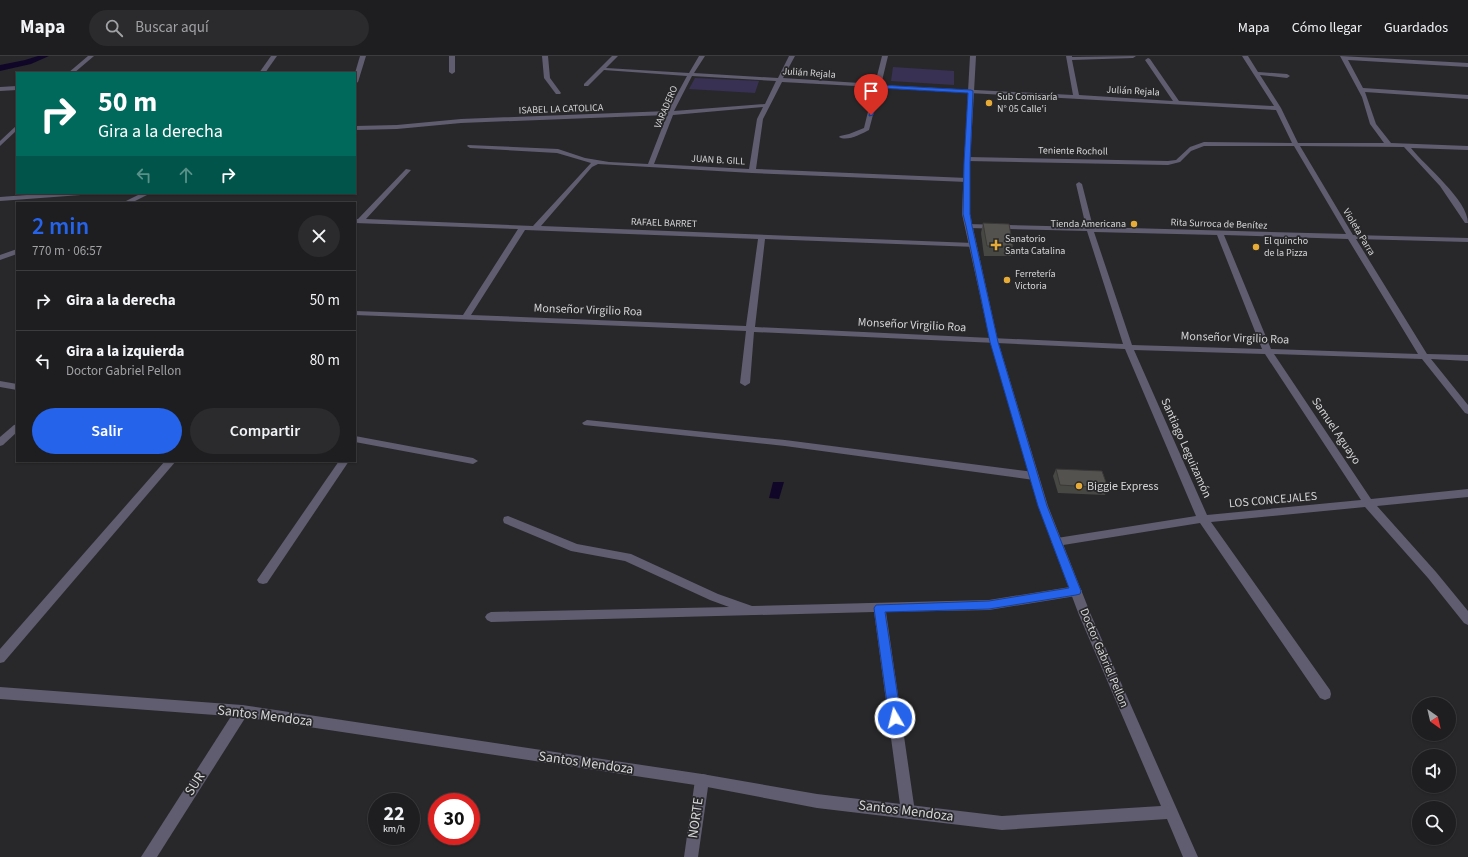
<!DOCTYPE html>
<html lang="es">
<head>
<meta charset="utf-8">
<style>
	:root { --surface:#1e1e20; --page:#2b2b2d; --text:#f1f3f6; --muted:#a1a2a5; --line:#3c3c3e; --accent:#2563eb }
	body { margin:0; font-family:"Source Sans 3",sans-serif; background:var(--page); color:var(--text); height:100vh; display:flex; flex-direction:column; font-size:15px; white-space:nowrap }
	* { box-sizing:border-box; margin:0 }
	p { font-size:13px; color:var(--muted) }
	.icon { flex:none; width:22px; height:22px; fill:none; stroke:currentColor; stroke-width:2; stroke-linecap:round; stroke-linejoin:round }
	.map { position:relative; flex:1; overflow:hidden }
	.panel { position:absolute; left:16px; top:146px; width:340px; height:260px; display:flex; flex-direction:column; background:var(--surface); border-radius:0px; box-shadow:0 1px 3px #0004,0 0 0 1px var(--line) }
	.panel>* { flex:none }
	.guide { position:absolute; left:16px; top:16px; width:340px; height:122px; border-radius:0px; box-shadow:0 1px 3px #0004,0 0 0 1px var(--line); background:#00695c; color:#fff; overflow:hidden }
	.needle { width:26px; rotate:146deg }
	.fabs { position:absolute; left:1412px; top:641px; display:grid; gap:8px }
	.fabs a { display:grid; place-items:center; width:44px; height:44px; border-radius:50%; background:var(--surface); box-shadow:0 1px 3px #0004,0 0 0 1px var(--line); font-size:20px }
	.speed { position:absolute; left:368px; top:737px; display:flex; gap:8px; font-size:20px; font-weight:700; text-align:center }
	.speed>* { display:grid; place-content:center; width:52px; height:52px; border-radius:50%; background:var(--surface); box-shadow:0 1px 3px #0004,0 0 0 1px var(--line); line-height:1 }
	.speed small { font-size:10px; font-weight:400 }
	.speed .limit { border:6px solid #d22; background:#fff; color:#111 }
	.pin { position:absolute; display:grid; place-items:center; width:34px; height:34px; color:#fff; margin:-41px -17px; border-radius:50% 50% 50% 0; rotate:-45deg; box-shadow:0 0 4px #0007 }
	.pin .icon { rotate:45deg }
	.me { position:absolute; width:44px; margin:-22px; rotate:352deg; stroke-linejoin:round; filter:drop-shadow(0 0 3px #0008) }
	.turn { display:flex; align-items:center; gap:14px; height:84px; padding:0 16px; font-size:18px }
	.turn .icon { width:52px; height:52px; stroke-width:2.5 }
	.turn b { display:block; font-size:28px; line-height:34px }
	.lanes { display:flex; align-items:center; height:38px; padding:0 16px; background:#0003; justify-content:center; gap:20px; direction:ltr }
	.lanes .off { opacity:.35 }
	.round { display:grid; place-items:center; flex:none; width:42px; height:42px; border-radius:21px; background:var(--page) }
	.head { display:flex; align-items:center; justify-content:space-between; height:68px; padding:0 16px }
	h1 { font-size:24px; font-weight:600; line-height:30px; color:var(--accent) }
	.button { display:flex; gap:8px; margin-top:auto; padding:8px 16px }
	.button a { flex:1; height:46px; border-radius:24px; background:var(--accent); color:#fff; font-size:16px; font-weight:600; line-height:46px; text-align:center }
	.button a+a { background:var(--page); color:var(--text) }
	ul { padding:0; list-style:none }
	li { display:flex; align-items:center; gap:12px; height:60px; padding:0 16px; border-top:1px solid var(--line) }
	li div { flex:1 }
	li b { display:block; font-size:15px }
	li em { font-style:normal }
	header { display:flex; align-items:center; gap:24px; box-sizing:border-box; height:56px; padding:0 20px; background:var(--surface); border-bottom:1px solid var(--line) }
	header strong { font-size:19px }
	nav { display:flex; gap:22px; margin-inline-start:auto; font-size:14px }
	.search { width:280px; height:36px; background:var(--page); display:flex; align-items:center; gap:10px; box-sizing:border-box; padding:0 14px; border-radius:22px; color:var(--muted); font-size:15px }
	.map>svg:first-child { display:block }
</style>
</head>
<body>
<header>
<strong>Mapa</strong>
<div class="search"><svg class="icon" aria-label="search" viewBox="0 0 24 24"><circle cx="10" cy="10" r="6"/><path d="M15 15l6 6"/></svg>Buscar aquí</div>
<nav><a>Mapa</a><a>Cómo llegar</a><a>Guardados</a></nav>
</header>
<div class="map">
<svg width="1468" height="801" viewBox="0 0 1468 801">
	<rect width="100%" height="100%" fill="#28282a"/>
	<g fill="#383153">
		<path d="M893 11 954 15V29L891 25Z"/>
		<path d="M695 22 759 25 755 37 689 33Z"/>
	</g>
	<g fill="#100628">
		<path d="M38 0H49L31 8 0 15V9L25 4Z"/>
		<path d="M773 426H784L779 443 769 442Z"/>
	</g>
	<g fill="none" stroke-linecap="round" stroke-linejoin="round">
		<g fill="#605d70" fill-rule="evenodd">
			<path d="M88 0H94L74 17H68Z"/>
			<path d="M360 0H366L358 26 355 28V17Z"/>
			<path d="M449 0H455V16L452 18 449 16Z"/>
			<path d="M542 0H548L550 22 561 37 560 38H556L544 22Z"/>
			<path d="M612 0H618L606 12 689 17 699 0H705L694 17 778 22 789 0H795L783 22 875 28 882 0H888L881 29 1073 39 1066 0H1072V1L1136 0 1133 2 1072 4 1079 39 1173 45 1145 4 1148 2 1150 3 1179 45 1274 50 1242 0H1248L1258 16 1287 18 1290 20 1287 22 1260 19 1281 52 1298 87H1384L1370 68 1362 41 1340 0 1468 7V11L1348 4 1363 32 1468 39V43L1365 36 1376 68 1391 87 1468 90V94L1411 92C1425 110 1468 144 1468 167H1465L1440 130 1404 91 1300 90 1353 179 1468 182V186L1356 183 1427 298 1468 299V305L1431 303 1468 349V358L1465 357 1422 303 1274 298 1371 443 1468 433V441L1377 450 1436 516 1468 555V569L1464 567 1428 522 1365 451 1211 466 1330 634 1331 638 1330 642 1325 644 1320 642 1200 467 1057 490 1053 489 1051 486 1053 483 1057 482 1196 460 1125 293 754 276 750 327 745 330 740 327 746 275 355 259V255L463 259 518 173 355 167V163H358L406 113 411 114 366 163 533 170 591 107 557 97 470 92 467 90 468 89 558 93 585 102 609 106 648 108 667 59 461 67 397 73 355 74V70L397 69 461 63 668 55 687 20 604 14 588 30H584V28ZM692 20 776 25 765 48 674 55ZM782 26 874 31 864 72 849 78 840 80 839 81C847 86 861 78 869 74L880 32 1276 54 1292 87 1204 86 1190 91 1176 104 1168 105 967 101 964 103 967 105 1168 109 1180 106 1191 95 1204 90H1294L1346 178 1093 171 1082 128 1079 126 1076 128 1086 171 966 168V172H969L1087 175 1123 288 755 271 765 183 976 191V187H973L541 170 592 111 598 108 752 117 967 126 970 124 967 122 756 113 763 63ZM763 51 757 63 749 113 654 108 673 59ZM525 174 758 183 746 270 471 259ZM1094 176 1217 179 1262 293 1132 289ZM1224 179 1348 183 1418 298 1271 293ZM1134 294 1265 298 1361 444 1207 459Z"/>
			<path d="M17 69V74L0 90V85Z"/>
			<path d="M53 137H84L81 139 0 145V141Z"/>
			<path d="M0 325 17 328V334L0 331Z"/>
			<path d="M587 364 785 384 1034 416 1039 420 1034 424 785 390 584 369 582 367Z"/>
			<path d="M17 368V376L3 389 0 390V381L14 369Z"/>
			<path d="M355 380 473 402 478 405 473 408 355 386Z"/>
			<path d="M165 405H176L4 606 0 607V593Z"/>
			<path d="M339 405H349L267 527 263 528 259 527 257 524 259 521Z"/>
			<path d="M508 460 577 488 631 498 718 538 752 550 989 544 1076 530 1080 532 1082 535 1080 538 1076 540 989 554 886 556 915 756 913 761 908 763 903 761 901 756 874 556 491 566 487 564 485 561 487 558 491 556 729 551 710 544 625 505 571 495 504 467 503 464 504 461Z"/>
			<path d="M242 649 247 651 249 655 247 659 157 801H141L237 651Z"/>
			<path d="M702 718 707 719 709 724 698 801H684L695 724 697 719Z"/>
		</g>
		<g fill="#605d70" fill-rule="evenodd">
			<path d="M271 0H277L265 17H259Z"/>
			<path d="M970 0H976L970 107V158L998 285 1048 450 1091 559 1198 801H1183L1167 763 1002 774 817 752 702 730 242 661 0 643V631L242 649 702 718 817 738 1002 760 1161 750 1079 559 1038 450 990 285 962 158 964 107Z"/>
			<path d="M17 30V34L0 35V31Z"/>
			<path d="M142 137H151L131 147H122Z"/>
			<path d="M17 193V198L0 204V199Z"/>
		</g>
	</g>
	<g fill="#474744">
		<path d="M983 167 1013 190 1011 200H984L981 177Z"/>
		<path d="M1056 413 1108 432 1105 439 1058 437 1053 420Z"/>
	</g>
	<g fill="#53524f" stroke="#3a3937">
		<path d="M983 167 1009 168 1013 190H987Z"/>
		<path d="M1056 413 1102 415 1108 432 1060 429Z"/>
	</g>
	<path fill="#2563eb" stroke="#184099" d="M878 29 971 34 973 35 970 107V158L972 170 998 286 1047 450 1081 535 1080 538 1076 539 989 553 885 556 901 662 899 665 895 667 891 665 889 662 874 552 876 549 989 545 1069 532 1038 450 990 286 966 170 963 158 964 107 968 37 881 32 873 59 869 60 876 30Z"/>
	<g fill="#e7ac37" stroke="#28282a" stroke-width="1.5">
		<circle cx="989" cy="47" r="4"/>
		<circle cx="1134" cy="168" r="4"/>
		<path d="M994 183h4v4h4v4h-4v4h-4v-4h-4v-4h4z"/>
		<circle cx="1256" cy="191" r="4"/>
		<circle cx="1007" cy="224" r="4"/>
		<circle cx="1079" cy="430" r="4"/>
	</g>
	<g text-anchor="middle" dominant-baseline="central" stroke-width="3.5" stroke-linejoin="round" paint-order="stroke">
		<g font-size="10" fill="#d5d5d7" stroke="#28282a">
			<text transform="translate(809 17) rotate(4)">Julián Rejala</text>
			<text transform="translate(1133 35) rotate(3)">Julián Rejala</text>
			<text transform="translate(666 51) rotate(-67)">VARADERO</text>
			<text transform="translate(561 53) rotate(-2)">ISABEL LA CATOLICA</text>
			<text transform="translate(1073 95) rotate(1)">Teniente Rocholl</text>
			<text transform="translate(718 104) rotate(3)">JUAN B. GILL</text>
			<text transform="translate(664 167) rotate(2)">RAFAEL BARRET</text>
			<text transform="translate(1219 168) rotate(2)">Rita Surroca de Benítez</text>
			<text transform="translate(1359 176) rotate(59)">Violeta Parra</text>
		</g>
		<g font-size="10" fill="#d5d5d7" stroke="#28282a" text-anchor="start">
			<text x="997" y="41">Sub Comisaría<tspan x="997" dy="12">N° 05 Calle'i</tspan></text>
			<text x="1126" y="168" text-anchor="end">Tienda Americana</text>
			<text x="1005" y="183">Sanatorio<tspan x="1005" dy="12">Santa Catalina</tspan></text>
			<text x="1264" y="185">El quincho<tspan x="1264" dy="12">de la Pizza</tspan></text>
			<text x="1015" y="218">Ferretería<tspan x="1015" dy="12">Victoria</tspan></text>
		</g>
		<g font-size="12" fill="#d5d5d7" stroke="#28282a">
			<text transform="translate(588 254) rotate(2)">Monseñor Virgilio Roa</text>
			<text transform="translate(912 269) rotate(3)">Monseñor Virgilio Roa</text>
			<text transform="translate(1235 282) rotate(2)">Monseñor Virgilio Roa</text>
			<text transform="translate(1336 375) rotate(56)">Samuel Aguayo</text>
			<text transform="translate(1186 392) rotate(66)">Santiago Leguizamón</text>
			<text transform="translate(1273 444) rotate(-5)">LOS CONCEJALES</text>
			<text transform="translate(1104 602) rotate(67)">Doctor Gabriel Pellon</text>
		</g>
		<g font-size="12" fill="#d5d5d7" stroke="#28282a" text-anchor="start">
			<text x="1087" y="430">Biggie Express</text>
		</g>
		<g font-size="14" fill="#d5d5d7" stroke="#28282a">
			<text transform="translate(265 660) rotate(7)">Santos Mendoza</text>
			<text transform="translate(586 707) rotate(8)">Santos Mendoza</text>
			<text transform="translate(195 728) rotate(-57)">SUR</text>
			<text transform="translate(906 755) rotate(7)">Santos Mendoza</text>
			<text transform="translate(696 762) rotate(-82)">NORTE</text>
		</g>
	</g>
</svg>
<div class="fabs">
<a><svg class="needle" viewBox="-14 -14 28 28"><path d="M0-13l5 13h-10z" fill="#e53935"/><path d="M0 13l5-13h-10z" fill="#a1a2a5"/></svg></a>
<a><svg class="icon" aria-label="sound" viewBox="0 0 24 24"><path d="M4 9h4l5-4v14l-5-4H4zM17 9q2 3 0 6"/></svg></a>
<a><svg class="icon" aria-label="search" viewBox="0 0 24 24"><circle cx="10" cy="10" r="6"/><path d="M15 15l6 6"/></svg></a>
</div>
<div class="speed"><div>22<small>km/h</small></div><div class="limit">30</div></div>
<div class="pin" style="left:871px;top:59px;background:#d93025"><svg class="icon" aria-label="arrive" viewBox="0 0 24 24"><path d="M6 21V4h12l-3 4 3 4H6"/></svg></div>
<svg class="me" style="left:895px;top:662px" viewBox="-20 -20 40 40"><circle r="17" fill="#2563eb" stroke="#fff" stroke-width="3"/><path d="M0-11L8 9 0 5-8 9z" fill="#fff"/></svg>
<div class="guide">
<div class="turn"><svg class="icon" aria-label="right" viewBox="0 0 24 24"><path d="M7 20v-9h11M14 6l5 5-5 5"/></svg><div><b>50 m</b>Gira a la derecha</div></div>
<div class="lanes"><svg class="icon off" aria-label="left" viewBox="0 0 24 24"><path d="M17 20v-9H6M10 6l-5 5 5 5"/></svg><svg class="icon off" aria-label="ahead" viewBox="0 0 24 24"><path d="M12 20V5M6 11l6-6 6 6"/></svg><svg class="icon" aria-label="right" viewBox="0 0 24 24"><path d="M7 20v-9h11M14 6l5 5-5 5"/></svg></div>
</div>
<section class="panel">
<div class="head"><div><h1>2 min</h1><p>770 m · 06:57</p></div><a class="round"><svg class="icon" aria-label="close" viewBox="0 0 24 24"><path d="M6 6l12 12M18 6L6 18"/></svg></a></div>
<ul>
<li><svg class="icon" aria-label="right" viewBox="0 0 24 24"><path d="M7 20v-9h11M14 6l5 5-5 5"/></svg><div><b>Gira a la derecha</b></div><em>50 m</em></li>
<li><svg class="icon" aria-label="left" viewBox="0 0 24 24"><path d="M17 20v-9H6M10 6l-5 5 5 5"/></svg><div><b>Gira a la izquierda</b><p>Doctor Gabriel Pellon</p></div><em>80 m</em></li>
</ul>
<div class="button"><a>Salir</a><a>Compartir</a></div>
</section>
</div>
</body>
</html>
